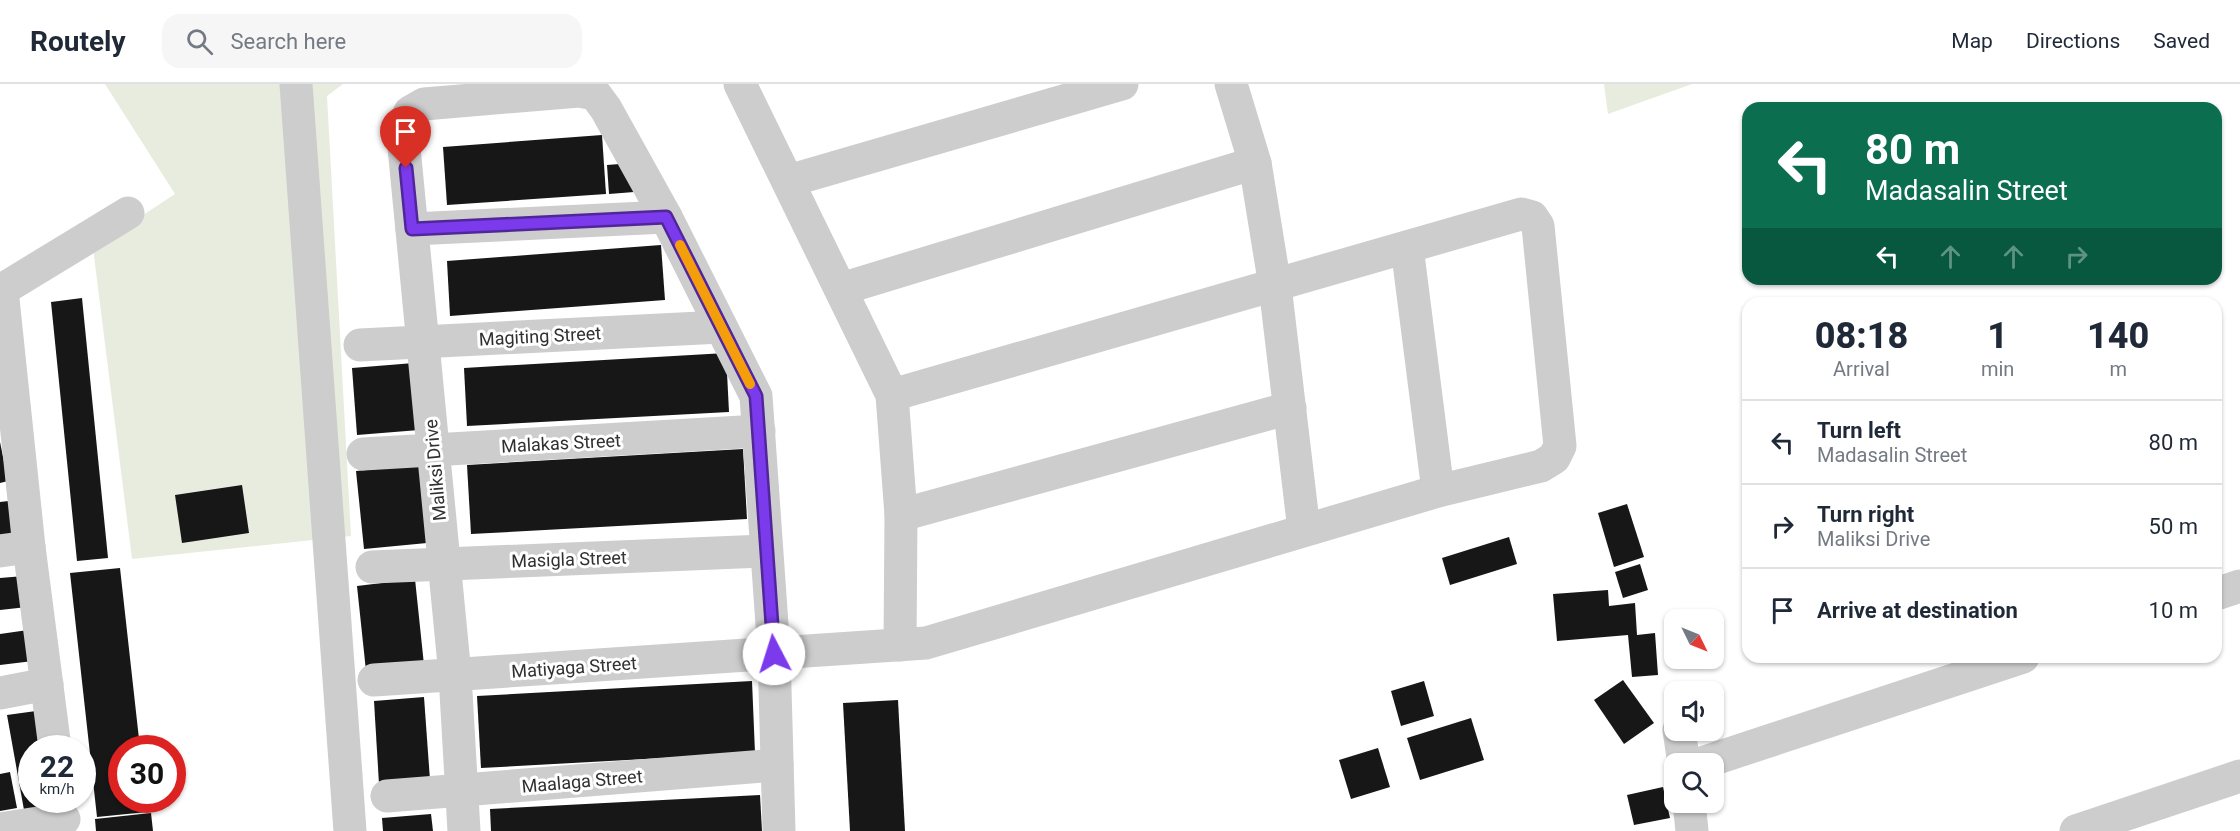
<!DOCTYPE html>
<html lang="en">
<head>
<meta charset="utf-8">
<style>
	:root { --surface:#fff; --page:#f6f6f7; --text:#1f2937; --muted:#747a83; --line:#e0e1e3 }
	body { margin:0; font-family:Roboto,sans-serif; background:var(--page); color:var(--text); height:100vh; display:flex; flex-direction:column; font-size:22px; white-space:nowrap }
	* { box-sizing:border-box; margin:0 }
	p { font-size:20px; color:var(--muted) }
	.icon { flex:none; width:33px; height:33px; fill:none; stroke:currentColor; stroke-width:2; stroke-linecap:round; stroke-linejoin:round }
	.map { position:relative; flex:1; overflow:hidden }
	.side { position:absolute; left:1742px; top:213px; width:480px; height:366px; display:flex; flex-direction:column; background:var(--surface); border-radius:18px; box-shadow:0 2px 4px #0004 }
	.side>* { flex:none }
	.guide { position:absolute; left:1742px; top:18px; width:480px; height:183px; border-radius:18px; box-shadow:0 2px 4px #0004; background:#0b6e4f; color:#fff; overflow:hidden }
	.needle { width:39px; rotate:133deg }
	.buttons { position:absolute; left:1664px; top:525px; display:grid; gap:12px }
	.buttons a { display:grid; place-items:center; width:60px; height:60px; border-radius:12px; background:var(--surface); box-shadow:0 2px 4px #0004; font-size:30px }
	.speed { position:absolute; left:18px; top:651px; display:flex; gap:12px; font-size:30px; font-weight:700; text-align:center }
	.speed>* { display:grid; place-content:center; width:78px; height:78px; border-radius:50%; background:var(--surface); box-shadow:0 2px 4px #0004; line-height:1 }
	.speed small { font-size:15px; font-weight:400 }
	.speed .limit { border:9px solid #d22; background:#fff; color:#111 }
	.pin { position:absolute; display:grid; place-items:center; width:51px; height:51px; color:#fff; margin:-62px -26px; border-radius:50% 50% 50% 0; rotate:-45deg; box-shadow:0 0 6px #0007 }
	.pin .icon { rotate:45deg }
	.me { position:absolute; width:66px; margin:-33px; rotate:355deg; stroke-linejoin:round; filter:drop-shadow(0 0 4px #0008) }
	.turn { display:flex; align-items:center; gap:21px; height:126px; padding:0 24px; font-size:27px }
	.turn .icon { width:78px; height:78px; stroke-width:2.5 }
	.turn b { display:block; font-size:42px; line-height:51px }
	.lanes { display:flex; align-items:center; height:57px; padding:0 24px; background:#0003; justify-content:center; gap:30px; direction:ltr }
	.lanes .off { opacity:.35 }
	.eta { display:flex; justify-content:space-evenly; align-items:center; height:102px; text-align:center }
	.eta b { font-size:36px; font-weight:800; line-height:42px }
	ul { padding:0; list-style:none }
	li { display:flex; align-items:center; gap:18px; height:84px; padding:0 24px; border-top:2px solid var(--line) }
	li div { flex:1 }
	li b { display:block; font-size:22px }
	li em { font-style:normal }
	header { display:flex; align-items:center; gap:36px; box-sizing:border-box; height:84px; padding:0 30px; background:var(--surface); border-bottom:2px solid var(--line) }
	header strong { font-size:28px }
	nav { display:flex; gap:33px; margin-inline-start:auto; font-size:21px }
	.search { width:420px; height:54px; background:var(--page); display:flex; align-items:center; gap:15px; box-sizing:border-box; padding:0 21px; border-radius:18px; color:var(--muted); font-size:22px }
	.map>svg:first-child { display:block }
</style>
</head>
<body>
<header>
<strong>Routely</strong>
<div class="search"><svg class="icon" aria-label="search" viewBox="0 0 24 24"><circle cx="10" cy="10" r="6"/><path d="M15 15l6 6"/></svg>Search here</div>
<nav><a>Map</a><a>Directions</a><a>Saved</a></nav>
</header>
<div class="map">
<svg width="2240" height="747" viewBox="0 0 2240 747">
	<rect width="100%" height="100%" fill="#fff"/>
	<g fill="#e7ecdf">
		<path d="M105 0H343L327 12 351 452 132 475 93 164 175 110Z"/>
		<path d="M1604 0H1692L1608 30Z"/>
	</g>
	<g fill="#171717">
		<path d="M602 51 606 110 447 121 443 63Z"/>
		<path d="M632 79 634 108 609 110 607 81Z"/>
		<path d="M661 161 665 216 450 232 447 177Z"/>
		<path d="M82 214 108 474 77 477 51 218Z"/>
		<path d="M726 269 729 328 467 342 464 284Z"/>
		<path d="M414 279 419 346 357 351 352 284Z"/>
		<path d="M0 358 8 397 0 399Z"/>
		<path d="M743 365 747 435 471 450 467 381Z"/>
		<path d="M420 381 427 459 364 465 356 387Z"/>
		<path d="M242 401 249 449 182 459 175 411Z"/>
		<path d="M17 416 22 449 0 452V418Z"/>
		<path d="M1627 420 1644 473 1614 483 1598 429Z"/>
		<path d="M1509 453 1517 480 1450 501 1442 474Z"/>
		<path d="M1640 480 1648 506 1623 514 1615 488Z"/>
		<path d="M120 484 140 664H122V716H145L147 728 97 733 70 489Z"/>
		<path d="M24 492 27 523 0 526V494Z"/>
		<path d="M415 495 424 581 366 587 357 502Z"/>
		<path d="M1608 506 1609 522 1635 519 1637 551 1655 549 1658 591 1632 593 1628 551 1557 557 1553 510Z"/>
		<path d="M28 546 33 577 0 581V550Z"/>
		<path d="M1623 596 1654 639 1624 660 1594 616Z"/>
		<path d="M752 597 755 669 481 684 477 612Z"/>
		<path d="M1424 597 1434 632 1401 642 1391 607Z"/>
		<path d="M424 613 430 696 379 700 374 617Z"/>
		<path d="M898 616 905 747H850L843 619Z"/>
		<path d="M36 627 42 664H32V716H52V720L24 726 7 631Z"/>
		<path d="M1471 634 1484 676 1420 696 1407 654Z"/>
		<path d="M1378 664 1390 703 1351 715 1339 676Z"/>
		<path d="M10 688 17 724 0 727V690Z"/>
		<path d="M1663 703 1670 734 1634 741 1627 711Z"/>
		<path d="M760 711 762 747H491L490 725Z"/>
		<path d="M151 729 153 747H96L95 735Z"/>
		<path d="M431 730 433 747H383L382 734Z"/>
	</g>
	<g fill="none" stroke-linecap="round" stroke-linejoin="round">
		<g stroke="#cdcdcd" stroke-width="33">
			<path d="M740 0 892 311 901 431 900 561"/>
			<path d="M1231 0 1255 79 1275 202 1304 446"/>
			<path d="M788 97 1122 0"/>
			<path d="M412 145 666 133"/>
			<path d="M1407 163 1438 407"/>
			<path d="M841 205 1255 79"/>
			<path d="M2 206 29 463 55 664"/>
			<path d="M0 207 128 129"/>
			<path d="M360 261 721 243"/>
			<path d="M363 370 759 347"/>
			<path d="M901 431 1290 324"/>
			<path d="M0 467 29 463"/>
			<path d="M372 483 765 467"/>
			<path d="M2216 510 2240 502"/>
			<path d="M374 596 926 559 1438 407 1541 382 1554 374 1560 362 1538 142 1532 133 1521 130 892 311"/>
			<path d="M0 609 47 600"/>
			<path d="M1679 646 1684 680"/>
			<path d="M1699 680 2023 573"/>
			<path d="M387 712 777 681"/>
			<path d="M1689 718 1692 747"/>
			<path d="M0 745 64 735"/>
			<path d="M464 747 455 591 402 43 410 28 424 20 579 7 595 10 606 25 666 133 756 312 774 569 779 747"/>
			<path d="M2076 747 2240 692"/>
		</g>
		<path stroke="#cdcdcd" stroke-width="33" d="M296 0 350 747"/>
	</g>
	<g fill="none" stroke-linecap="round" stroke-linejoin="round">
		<g stroke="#51269a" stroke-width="15">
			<path id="route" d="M406 84 412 145 666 133 756 312 774 570"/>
		</g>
		<use href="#route" stroke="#7c3aed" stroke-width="10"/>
		<path stroke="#f59e0b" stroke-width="10" d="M680 161 750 300"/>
	</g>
	<g text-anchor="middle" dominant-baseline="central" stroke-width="6" stroke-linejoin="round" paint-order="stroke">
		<g font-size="18" fill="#303030" stroke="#fff">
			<text transform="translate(540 252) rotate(-3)">Magiting Street</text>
			<text transform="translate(561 359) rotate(-3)">Malakas Street</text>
			<text transform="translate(435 386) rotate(-95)">Maliksi Drive</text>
			<text transform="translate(569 475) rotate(-2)">Masigla Street</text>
			<text transform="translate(574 583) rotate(-4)">Matiyaga Street</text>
			<text transform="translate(582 697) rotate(-5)">Maalaga Street</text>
		</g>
	</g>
</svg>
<div class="buttons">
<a><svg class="needle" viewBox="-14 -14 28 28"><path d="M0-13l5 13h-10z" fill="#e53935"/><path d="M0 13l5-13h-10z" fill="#747a83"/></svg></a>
<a><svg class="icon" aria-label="sound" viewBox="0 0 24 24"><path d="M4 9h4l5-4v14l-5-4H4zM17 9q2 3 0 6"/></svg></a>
<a><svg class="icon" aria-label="search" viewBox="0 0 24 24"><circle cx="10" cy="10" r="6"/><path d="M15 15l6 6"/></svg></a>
</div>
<div class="speed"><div>22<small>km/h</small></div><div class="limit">30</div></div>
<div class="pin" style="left:406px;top:84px;background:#d93025"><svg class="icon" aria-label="arrive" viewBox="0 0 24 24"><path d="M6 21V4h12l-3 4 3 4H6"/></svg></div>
<svg class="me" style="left:774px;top:570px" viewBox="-20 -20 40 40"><circle r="19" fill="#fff"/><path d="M0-13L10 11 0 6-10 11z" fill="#7c3aed"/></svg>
<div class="guide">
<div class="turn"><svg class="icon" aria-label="left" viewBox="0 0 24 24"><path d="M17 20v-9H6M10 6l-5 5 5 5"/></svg><div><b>80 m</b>Madasalin Street</div></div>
<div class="lanes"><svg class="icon" aria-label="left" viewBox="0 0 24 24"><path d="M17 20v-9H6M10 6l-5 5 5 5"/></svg><svg class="icon off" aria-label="ahead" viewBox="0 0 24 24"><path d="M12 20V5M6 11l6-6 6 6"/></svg><svg class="icon off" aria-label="ahead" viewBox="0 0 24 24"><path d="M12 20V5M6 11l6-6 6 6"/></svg><svg class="icon off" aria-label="right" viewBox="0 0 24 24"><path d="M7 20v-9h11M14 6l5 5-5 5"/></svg></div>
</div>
<section class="side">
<div class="eta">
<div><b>08:18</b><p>Arrival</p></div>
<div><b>1</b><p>min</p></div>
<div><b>140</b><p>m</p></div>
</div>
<ul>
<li><svg class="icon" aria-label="left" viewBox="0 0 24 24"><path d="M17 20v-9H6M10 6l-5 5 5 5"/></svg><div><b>Turn left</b><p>Madasalin Street</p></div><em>80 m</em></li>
<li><svg class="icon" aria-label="right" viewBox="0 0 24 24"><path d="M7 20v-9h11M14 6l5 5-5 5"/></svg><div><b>Turn right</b><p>Maliksi Drive</p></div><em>50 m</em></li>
<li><svg class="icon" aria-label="arrive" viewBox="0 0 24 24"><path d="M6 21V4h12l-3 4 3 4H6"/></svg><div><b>Arrive at destination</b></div><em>10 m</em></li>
</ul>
</section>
</div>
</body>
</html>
